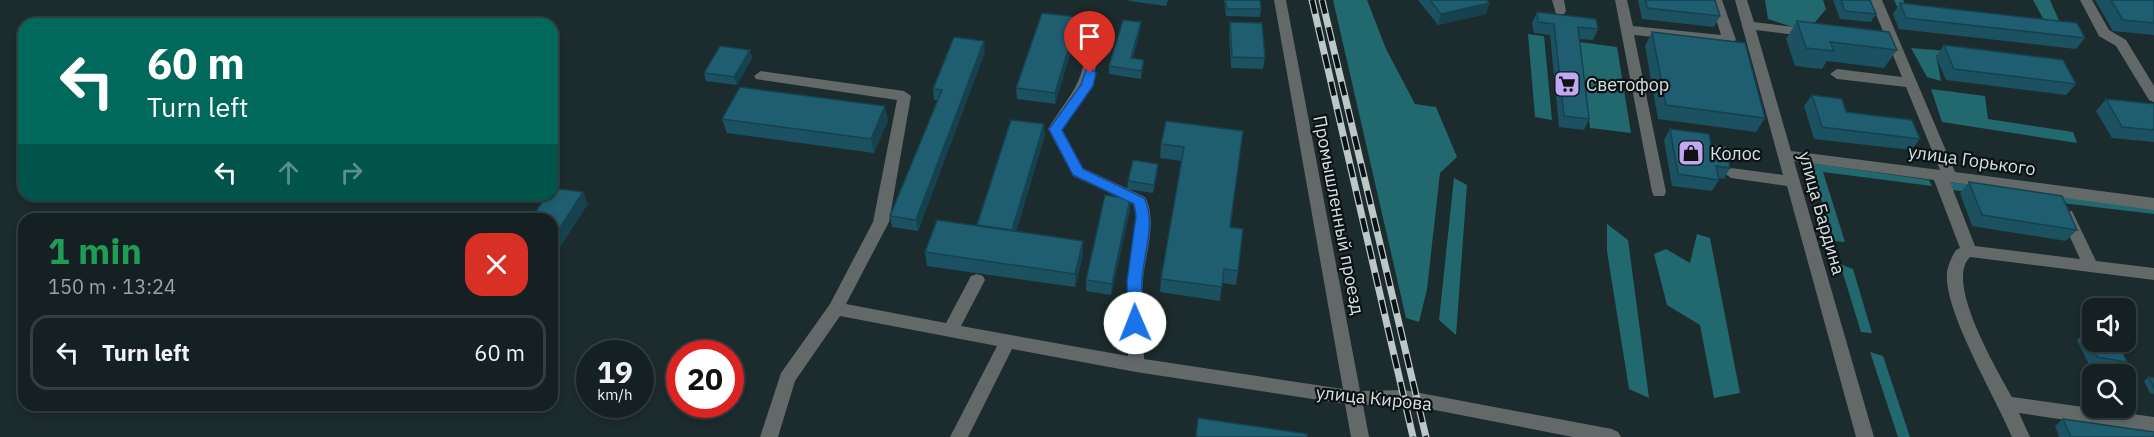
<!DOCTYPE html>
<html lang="en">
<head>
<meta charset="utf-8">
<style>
	:root { --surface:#152022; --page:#1e282a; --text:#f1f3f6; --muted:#9da3a5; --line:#343e40 }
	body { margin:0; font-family:"IBM Plex Sans",sans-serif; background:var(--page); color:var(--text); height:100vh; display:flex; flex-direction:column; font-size:22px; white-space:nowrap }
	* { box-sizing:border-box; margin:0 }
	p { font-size:20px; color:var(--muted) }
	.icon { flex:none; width:33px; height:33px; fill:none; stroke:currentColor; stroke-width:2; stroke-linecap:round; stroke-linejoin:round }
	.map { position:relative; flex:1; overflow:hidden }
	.drawer { position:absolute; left:18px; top:213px; width:540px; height:198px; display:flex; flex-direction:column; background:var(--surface); border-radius:18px; box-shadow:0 3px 9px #0003,0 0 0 2px var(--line) }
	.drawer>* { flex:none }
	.banner { position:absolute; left:18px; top:18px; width:540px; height:183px; border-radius:18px; box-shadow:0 3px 9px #0003,0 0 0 2px var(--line); background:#00695c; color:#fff; overflow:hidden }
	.controls { position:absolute; left:2082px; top:298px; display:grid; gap:12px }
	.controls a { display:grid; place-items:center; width:54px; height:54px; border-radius:12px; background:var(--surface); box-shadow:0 3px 9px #0003,0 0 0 2px var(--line); font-size:30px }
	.speed { position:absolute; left:576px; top:340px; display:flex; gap:12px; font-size:30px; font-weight:700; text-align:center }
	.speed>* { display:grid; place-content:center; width:78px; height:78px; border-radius:50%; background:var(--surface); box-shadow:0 3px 9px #0003,0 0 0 2px var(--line); line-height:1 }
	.speed small { font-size:15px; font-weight:400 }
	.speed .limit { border:9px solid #d22; background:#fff; color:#111 }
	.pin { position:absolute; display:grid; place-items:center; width:51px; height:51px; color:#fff; margin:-62px -26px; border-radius:50% 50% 50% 0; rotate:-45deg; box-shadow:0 0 6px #0007 }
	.pin .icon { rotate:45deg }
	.me { position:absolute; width:66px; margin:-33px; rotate:359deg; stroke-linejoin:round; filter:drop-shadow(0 0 4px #0008) }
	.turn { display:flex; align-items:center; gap:21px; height:126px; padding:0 30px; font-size:27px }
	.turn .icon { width:78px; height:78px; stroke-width:2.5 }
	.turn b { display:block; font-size:42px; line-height:51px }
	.lanes { display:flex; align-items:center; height:57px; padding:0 30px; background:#0003; justify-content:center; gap:30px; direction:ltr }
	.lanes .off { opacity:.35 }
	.round { display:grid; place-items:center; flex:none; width:63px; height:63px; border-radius:18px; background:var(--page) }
	.head { display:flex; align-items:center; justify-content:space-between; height:102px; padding:0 30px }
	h1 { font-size:36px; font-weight:700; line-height:45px; color:#1e9e55 }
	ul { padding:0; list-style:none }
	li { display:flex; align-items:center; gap:18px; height:75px; margin:0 12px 9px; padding:0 18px; border:3px solid var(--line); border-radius:18px }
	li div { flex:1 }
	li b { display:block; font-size:22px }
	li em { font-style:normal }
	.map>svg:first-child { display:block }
</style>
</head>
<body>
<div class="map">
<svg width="2154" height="437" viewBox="0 0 2154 437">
	<rect width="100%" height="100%" fill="#1c2b2d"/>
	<g fill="#21696f">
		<path d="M1333 0H1367L1386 49 1415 104 1436 107 1457 157 1440 173 1427 289 1419 322 1406 318Z"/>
		<path d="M1765 0H1823L1826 9 1807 32 1768 19Z"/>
		<path d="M1894 0H1903L1908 9 2045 22 2033 0H2050L2064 32 1900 12Z"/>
		<path d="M1528 34 1544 36 1552 120 1535 117Z"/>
		<path d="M1579 42 1617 47 1631 133 1590 128Z"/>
		<path d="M1911 48 2035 58 2048 67 1936 55 1941 81 1927 77Z"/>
		<path d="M1931 89 1985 96 1988 119 2073 132 2077 143 1942 122Z"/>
		<path d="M1810 163 1929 180 1932 186 1823 172 1845 242 1834 241Z"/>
		<path d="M1454 178 1467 185 1456 335 1439 320Z"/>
		<path d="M1949 182 2154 207V214L1952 190Z"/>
		<path d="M1607 224 1628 240 1649 398 1629 389 1607 251Z"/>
		<path d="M1697 234 1710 238 1740 393 1714 398 1700 325 1667 305 1654 254 1666 249 1690 263Z"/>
		<path d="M1840 264 1853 269 1872 333 1861 332Z"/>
		<path d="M1870 352 1883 356 1910 437H1898Z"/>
	</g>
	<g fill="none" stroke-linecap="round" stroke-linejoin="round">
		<g fill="#626968" fill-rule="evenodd">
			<path d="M1274 0H1286L1360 391 1404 390 1612 429 1618 432 1621 437H1573L1404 404 1363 405 1369 437H1351L1345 404 1136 372 1012 349 968 437H950L997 346 840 316 795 381 778 437H760L781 373 830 304 873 222 897 100 756 79 754 76 761 71 904 91 911 96 889 222 846 304 946 323 971 276 977 274 983 276 985 280 961 326 1128 356 1127 281 1136 216 1133 204 1073 176 1048 129C1073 89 1085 85 1087 33L1055 24 1054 21 1055 18 1060 17 1099 28 1100 31C1099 77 1088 93 1062 129L1083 168 1145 197C1158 220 1145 255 1143 280 1141 306 1144 333 1144 359L1343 389Z"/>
			<path d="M1552 0H1564L1566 11 1564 14H1556Z"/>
			<path d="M1615 0H1627L1633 26 1721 35 1710 0H1722L1736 40 1729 44 1634 35 1666 192 1664 196H1654L1652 192Z"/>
			<path d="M1735 0H1747L1754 22 1810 29 1816 33 1810 37 1756 30 1791 151 1940 170 1906 87 1837 79 1830 74 1837 69 1902 77 1870 0H1882L1955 172 2154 198V210L1950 182 1975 246 2080 259 2060 215 2062 211H2072L2096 261 2154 268V280L1970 257C1944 282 1998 371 2012 397L2154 417V433L2019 413 2030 437H2012C1996 398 1943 310 1947 272 1948 265 1952 256 1956 250L1960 248 1934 180 1794 161 1874 437H1856L1787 186 1731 178 1724 173 1731 168 1783 175Z"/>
			<path d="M2080 0H2092L2109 30 2126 40 2154 86V102L2149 100 2116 46 2099 36Z"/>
		</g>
		<g stroke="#bcc7c7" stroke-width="7">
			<g id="rail">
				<path d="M1312 0 1413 437"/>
				<path d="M1322 0 1426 437"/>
			</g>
		</g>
		<use href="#rail" stroke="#0c1213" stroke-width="4.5" stroke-dasharray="14" stroke-linecap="butt"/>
	</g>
	<g fill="#1b5161">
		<path d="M1129 0H1168L1166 6 1129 1Z"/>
		<path d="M1224 0H1260L1261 9 1260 17 1226 16Z"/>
		<path d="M1418 0H1487L1489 3 1486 14 1438 25Z"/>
		<path d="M1638 0H1715L1720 16 1714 27 1642 19Z"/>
		<path d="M1833 0H1870L1876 14 1871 22 1840 19Z"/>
		<path d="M2095 0H2153L2154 2V35L2113 31Z"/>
		<path d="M1900 3 2085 38 2076 49 1899 29 1893 14Z"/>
		<path d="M1537 12 1598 29 1593 40 1579 39 1589 119 1584 130 1559 127 1550 35 1534 33 1532 23Z"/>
		<path d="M1797 21 1897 50 1884 68 1827 61 1822 69 1795 66 1786 39Z"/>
		<path d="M1141 22 1140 30 1133 58 1144 60 1143 67 1141 79 1109 74V66Z"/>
		<path d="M1230 22 1265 58 1263 69 1231 68 1229 33Z"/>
		<path d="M1078 28 1055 104 1017 99 1016 88Z"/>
		<path d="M1652 32 1765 118 1756 132 1658 119 1645 46Z"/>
		<path d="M1944 45 2076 84 2066 95 1946 80 1936 57Z"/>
		<path d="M750 50 752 58 737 85 706 81 704 73Z"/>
		<path d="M985 52 918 231 892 227 890 216 938 100H934L933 89Z"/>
		<path d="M1812 95 1846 112 1920 139 1911 150 1814 139 1804 106Z"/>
		<path d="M2106 99 2154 104V142L2112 138 2096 111Z"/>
		<path d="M722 119 888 120 874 153 727 133Z"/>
		<path d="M1670 129 1711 145 1730 168 1724 179 1718 178 1719 180 1712 191 1672 186 1664 140Z"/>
		<path d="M1243 131 1230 227 1238 271 1236 285 1222 283 1220 301 1160 292 1161 279 1182 161 1160 158 1161 144Z"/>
		<path d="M1045 135 1016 232 1083 241V255L1075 287 927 266 925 252 977 226Z"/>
		<path d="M1158 164 1153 193 1127 189 1128 181Z"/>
		<path d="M1969 182 2077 230 2066 241 1972 226 1960 193Z"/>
		<path d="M1130 210 1111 295 1086 291V280Z"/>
		<path d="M2086 332 2127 362 2118 369 2089 365 2077 340Z"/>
		<path d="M2149 377 2154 378V394L2150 393 2144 381Z"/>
		<path d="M2063 419 2154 437H2059L2055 426Z"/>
	</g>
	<g fill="#16424f">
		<path d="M1489 3 1486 14 1438 25 1441 14Z"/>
		<path d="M1078 17V28L1055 104V93Z"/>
		<path d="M1141 22 1140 30 1131 66V58Z"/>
		<path d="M984 41 985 52 918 231 916 220Z"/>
		<path d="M750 50 752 58 737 85 734 77Z"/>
		<path d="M1144 60 1143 67 1141 79V71Z"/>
		<path d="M885 106 888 120 874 153 871 139Z"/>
		<path d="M1044 124 1045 135 1013 241 1012 230Z"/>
		<path d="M1158 164V172L1153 193 1154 185Z"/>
		<path d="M583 192 588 204 552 260V240Z"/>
		<path d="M1130 199V210L1111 295 1112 284Z"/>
		<path d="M1083 241V255L1075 287V274Z"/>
	</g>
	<g fill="#1f5e71" stroke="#16424f" stroke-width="1.5">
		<path d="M1225 0H1260L1261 9H1227Z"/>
		<path d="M1430 0H1487L1489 3 1441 14Z"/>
		<path d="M1646 0H1715L1720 16 1647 8Z"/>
		<path d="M1841 0H1870L1876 14 1845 11Z"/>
		<path d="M2111 0H2153L2154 2V23L2123 20Z"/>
		<path d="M1900 3 2077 23 2085 38 1906 18Z"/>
		<path d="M1537 12 1596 19 1598 29 1578 27 1589 119 1564 116 1554 24 1538 22Z"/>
		<path d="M1042 13 1078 17 1055 93 1016 88Z"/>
		<path d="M1123 20 1141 22 1131 58 1144 60 1141 71 1109 66Z"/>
		<path d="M1797 21 1889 32 1897 50 1830 42 1834 51 1806 48Z"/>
		<path d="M1230 22 1262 23 1265 58 1232 57Z"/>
		<path d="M1652 32 1745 43 1765 118 1666 105Z"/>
		<path d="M954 37 984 41 916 220 890 216 942 90 933 89Z"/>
		<path d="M1944 45 2063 60 2076 84 1954 69Z"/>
		<path d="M720 46 750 50 734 77 704 73Z"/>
		<path d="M740 87 885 106 871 139 722 119Z"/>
		<path d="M1812 95 1842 99 1846 112 1912 120 1920 139 1822 127Z"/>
		<path d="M2106 99 2154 104V130L2122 127Z"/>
		<path d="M1011 120 1044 124 1012 230 977 225Z"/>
		<path d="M1166 121 1243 131 1230 227 1243 229 1238 271 1224 269 1222 287 1161 279 1184 147 1161 144Z"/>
		<path d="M1670 129 1709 134 1711 145 1726 147 1730 168 1716 166 1719 180 1678 174Z"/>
		<path d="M1133 160 1158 164 1154 185 1128 181Z"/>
		<path d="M1969 182 2062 196 2077 230 1982 215Z"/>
		<path d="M552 188 583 192 552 240V219H531L547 195H552Z"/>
		<path d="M1105 195 1130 199 1112 284 1086 280Z"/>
		<path d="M937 220 1083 241 1075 274 925 252Z"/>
		<path d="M2086 332 2092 333V342H2118L2127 362 2097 357Z"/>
		<path d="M2149 377 2154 378V388Z"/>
		<path d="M1198 418 1307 434V437H1196Z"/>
		<path d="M2063 419 2154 432V437H2071Z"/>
	</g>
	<path fill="#1a73e8" stroke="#114b97" stroke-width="1.5" d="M1090 69 1096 73 1093 86 1062 130 1083 169 1144 198C1157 222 1143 255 1142 281 1141 295 1142 309 1143 323L1140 327H1130L1128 323 1127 281 1136 216 1134 204 1073 175 1049 129 1081 85 1086 70Z"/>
	<defs>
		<g id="supermarket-square" transform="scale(1.35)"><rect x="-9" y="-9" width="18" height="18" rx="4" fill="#c0a8f3" stroke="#0c1213"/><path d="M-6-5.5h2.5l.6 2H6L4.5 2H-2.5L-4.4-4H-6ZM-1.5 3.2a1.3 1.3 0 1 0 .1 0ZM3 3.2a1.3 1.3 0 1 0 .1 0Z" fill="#111"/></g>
		<g id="shop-square" transform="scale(1.35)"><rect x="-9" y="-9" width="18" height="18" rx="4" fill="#c0a8f3" stroke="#0c1213"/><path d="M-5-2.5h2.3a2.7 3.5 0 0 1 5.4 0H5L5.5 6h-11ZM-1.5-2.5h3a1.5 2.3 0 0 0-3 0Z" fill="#111"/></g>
	</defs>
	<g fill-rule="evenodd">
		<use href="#supermarket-square" x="1567" y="84"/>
		<use href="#shop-square" x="1691" y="153"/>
	</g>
	<g text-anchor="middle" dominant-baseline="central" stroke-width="4.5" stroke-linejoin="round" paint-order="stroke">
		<g font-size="18" fill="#d6e0e0" stroke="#0c1213" text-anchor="start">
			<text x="1586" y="84">Светофор</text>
			<text x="1710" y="153">Колос</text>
		</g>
		<g font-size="18" fill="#d6e0e0" stroke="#0c1213">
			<text transform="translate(1972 160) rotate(8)">улица Горького</text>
			<text transform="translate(1822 213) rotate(74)">улица Бардина</text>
			<text transform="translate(1339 215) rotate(79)">Промышленный проезд</text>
			<text transform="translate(1374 398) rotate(6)">улица Кирова</text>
		</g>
	</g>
</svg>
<div class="controls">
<a><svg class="icon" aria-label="sound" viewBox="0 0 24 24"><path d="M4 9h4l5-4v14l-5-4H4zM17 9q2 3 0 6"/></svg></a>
<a><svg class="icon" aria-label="search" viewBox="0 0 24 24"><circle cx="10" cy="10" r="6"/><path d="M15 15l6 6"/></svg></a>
</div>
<div class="speed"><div>19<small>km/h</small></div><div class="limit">20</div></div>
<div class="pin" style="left:1090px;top:73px;background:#d93025"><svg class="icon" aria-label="arrive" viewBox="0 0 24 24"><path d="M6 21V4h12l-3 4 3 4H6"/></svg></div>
<svg class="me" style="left:1135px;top:323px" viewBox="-20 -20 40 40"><circle r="19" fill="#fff"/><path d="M0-13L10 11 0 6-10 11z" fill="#1a73e8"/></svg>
<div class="banner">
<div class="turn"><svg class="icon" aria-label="left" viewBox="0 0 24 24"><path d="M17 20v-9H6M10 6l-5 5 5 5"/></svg><div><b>60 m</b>Turn left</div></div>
<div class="lanes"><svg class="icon" aria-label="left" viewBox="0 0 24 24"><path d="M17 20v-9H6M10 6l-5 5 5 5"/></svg><svg class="icon off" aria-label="ahead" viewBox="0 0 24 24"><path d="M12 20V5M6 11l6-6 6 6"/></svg><svg class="icon off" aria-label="right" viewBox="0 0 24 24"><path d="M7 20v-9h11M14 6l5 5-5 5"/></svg></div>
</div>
<section class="drawer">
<div class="head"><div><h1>1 min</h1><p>150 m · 13:24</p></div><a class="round" style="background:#d93025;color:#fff"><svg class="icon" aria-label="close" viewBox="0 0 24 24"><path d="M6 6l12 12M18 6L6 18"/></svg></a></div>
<ul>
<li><svg class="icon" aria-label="left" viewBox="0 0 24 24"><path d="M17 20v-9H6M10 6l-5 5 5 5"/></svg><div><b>Turn left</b></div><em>60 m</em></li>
</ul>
</section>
</div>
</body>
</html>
